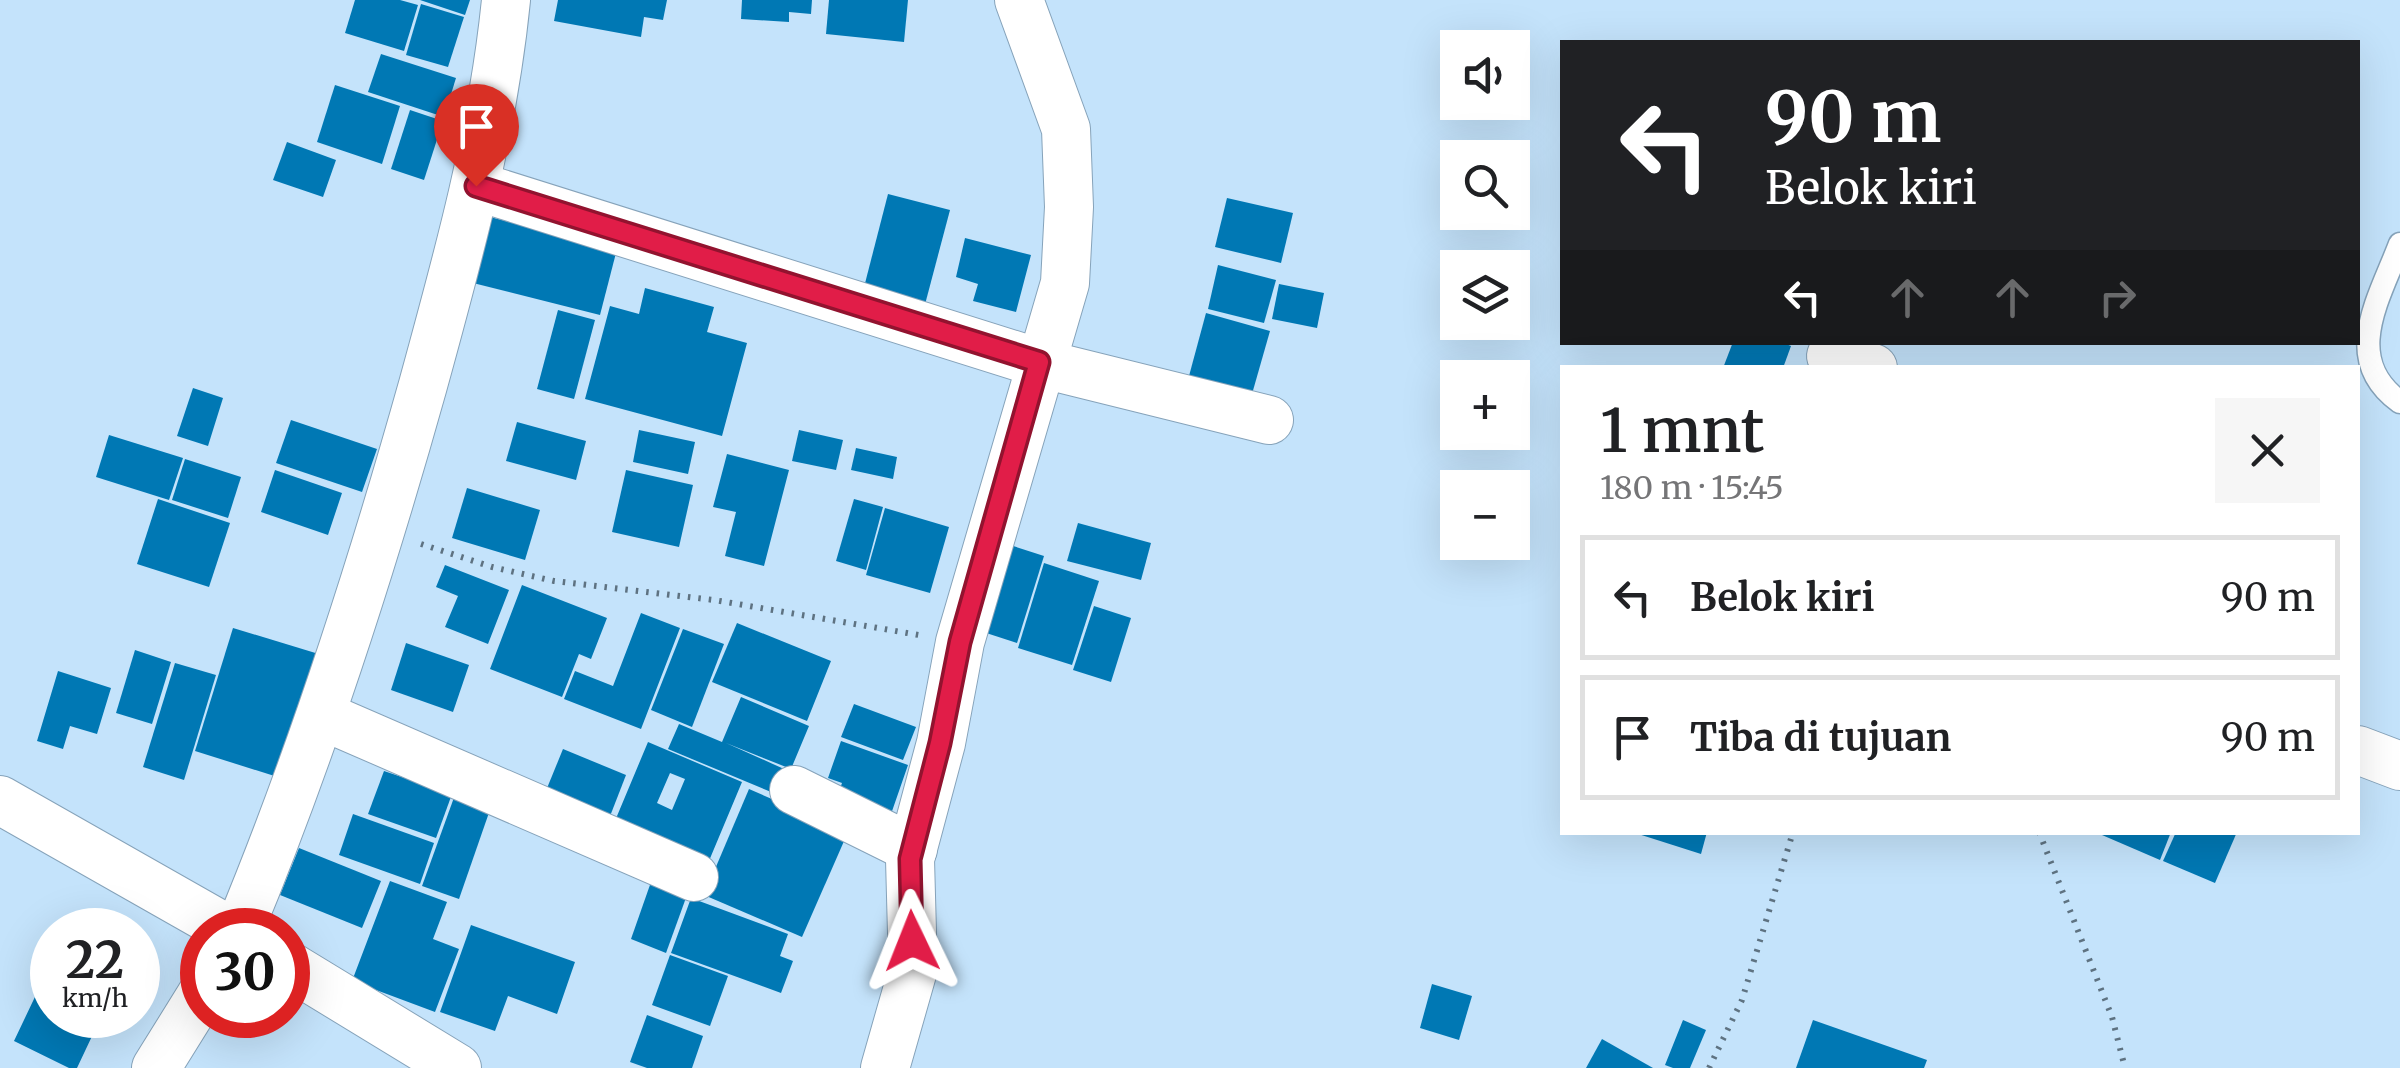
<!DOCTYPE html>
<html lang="id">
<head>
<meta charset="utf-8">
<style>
	:root { --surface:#fff; --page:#f6f6f6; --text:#202124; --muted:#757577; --line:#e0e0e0 }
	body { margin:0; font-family:Merriweather,serif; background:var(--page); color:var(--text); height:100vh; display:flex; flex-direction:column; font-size:38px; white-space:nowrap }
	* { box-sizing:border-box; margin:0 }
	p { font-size:32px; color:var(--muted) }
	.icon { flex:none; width:55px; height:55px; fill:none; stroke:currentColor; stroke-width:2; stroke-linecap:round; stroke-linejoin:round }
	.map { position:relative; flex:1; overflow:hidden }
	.sheet { position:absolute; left:1560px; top:365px; width:800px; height:470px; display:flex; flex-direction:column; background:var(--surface); border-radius:0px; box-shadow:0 10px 40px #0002 }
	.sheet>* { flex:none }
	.top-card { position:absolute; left:1560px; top:40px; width:800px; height:305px; border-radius:0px; box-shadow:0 10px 40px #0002; background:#202124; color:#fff; overflow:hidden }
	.fabs { position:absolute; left:1440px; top:30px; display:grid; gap:20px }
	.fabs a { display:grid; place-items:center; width:90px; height:90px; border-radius:0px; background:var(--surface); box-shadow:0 10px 40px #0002; font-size:50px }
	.speed { position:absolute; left:30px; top:908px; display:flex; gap:20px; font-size:50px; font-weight:700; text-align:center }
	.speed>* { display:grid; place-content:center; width:130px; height:130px; border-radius:50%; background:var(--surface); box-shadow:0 10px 40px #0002; line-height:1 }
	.speed small { font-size:25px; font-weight:400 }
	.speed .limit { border:15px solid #d22; background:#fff; color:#111 }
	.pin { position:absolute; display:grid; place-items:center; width:85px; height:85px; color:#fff; margin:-102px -42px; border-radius:50% 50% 50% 0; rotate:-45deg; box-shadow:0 0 10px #0007 }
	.pin .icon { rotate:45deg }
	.me { position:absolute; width:110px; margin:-55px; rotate:358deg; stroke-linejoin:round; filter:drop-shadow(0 0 8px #0008) }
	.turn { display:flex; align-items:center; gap:35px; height:210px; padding:0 40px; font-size:45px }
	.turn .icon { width:130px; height:130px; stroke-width:2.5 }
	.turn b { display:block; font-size:70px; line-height:85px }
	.lanes { display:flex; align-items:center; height:95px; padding:0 40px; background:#0003; justify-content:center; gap:50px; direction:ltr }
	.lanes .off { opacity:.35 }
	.round { display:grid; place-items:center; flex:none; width:105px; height:105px; border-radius:0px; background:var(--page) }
	.summary { display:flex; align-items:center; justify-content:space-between; height:170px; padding:0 40px }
	h1 { font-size:60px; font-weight:600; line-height:75px }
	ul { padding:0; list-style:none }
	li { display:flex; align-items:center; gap:30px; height:125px; margin:0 20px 15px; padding:0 20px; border:5px solid var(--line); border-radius:0px }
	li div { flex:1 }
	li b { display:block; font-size:38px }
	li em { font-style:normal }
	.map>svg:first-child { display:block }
</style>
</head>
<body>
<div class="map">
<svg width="2400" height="1068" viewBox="0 0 2400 1068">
	<rect width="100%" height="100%" fill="#c4e3fb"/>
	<g fill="#0078b4" fill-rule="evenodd">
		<path d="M355 0H400L418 5 404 51 345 33Z"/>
		<path d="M420 0H470L465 15Z"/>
		<path d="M558 0H667L663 20 644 17 641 37 554 21Z"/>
		<path d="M742 0H812L811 14 789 12V22L741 19Z"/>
		<path d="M829 0H908L904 42 826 34Z"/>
		<path d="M421 4 464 17 448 67 406 55Z"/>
		<path d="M381 54 456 78 444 117 368 92Z"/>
		<path d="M335 85 400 106 382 164 317 142Z"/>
		<path d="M410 110 443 121 424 180 391 169Z"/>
		<path d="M287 142 336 160 323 197 273 180Z"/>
		<path d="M888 194 950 210 923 312 862 295Z"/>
		<path d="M1227 198 1293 213 1281 263 1215 247Z"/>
		<path d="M490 217 617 249 600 315 473 283Z"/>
		<path d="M965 238 1031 255 1016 312 973 301 978 284 956 277Z"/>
		<path d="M1218 265 1276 280 1264 323 1208 309Z"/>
		<path d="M1279 284 1324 293 1317 328 1272 319Z"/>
		<path d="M645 288 714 307 707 332 747 343 722 436 585 399 610 306 639 314Z"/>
		<path d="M558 310 595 320 574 399 537 389Z"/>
		<path d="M1206 313 1270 331 1252 394 1189 376Z"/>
		<path d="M1733 342H1781L1791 346 1783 368H1723Z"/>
		<path d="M193 388 223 398 208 446 177 436Z"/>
		<path d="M291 420 377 449 362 492 276 463Z"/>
		<path d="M517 422 586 441 576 480 506 461Z"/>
		<path d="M639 430 695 442 688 474 633 462Z"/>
		<path d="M799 430 843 440 836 470 792 461Z"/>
		<path d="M109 435 183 458 169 500 96 477Z"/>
		<path d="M856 448 897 457 893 479 851 470Z"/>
		<path d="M727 454 789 470 764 566 725 556 736 512 713 507Z"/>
		<path d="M185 459 241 477 228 518 172 500Z"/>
		<path d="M275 470 342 493 328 535 261 512Z"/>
		<path d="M626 470 693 485 679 547 612 532Z"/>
		<path d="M467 488 540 510 525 560 452 538Z"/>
		<path d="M158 499 230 523 209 587 137 564Z"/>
		<path d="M854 499 883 507 866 570 836 561Z"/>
		<path d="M885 508 949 527 930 593 866 575Z"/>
		<path d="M1078 523 1151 543 1141 580 1067 561Z"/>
		<path d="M1004 543 1044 556 1017 643 977 630Z"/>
		<path d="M1044 563 1099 581 1072 665 1018 648Z"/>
		<path d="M445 565 509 590 488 644 445 627 458 596 436 587Z"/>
		<path d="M522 585 607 618 591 659 579 654 562 697 490 669Z"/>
		<path d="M1094 606 1131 618 1111 682 1073 670Z"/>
		<path d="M641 613 680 628 641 729 564 699 575 671 613 686Z"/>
		<path d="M737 623 831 661 807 721 712 682Z"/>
		<path d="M233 628 322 655 284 779 195 751Z"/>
		<path d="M683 629 724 644 692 727 651 710Z"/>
		<path d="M406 643 469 665 453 712 391 690Z"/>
		<path d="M135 650 171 662 152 724 116 713Z"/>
		<path d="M175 663 216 675 184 780 143 767Z"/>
		<path d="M58 671 111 688 97 734 70 726 63 749 37 741Z"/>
		<path d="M741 697 809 726 791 769 726 743 793 773 783 797 668 749 679 724 722 742Z"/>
		<path d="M854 704 916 727 903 760 841 737Z"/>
		<path d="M841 741 908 765 890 817 837 797 842 783 828 778Z"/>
		<path d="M648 742 742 782 706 868 612 828ZM670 773 685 779 672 810 657 803Z"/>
		<path d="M563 749 626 775 607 824 543 798Z"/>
		<path d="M384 771 452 794 436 838 368 814Z"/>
		<path d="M749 789 848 832 802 937 704 895Z"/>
		<path d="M456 792 492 804 459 899 422 886Z"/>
		<path d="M353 814 434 843 420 884 339 855Z"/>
		<path d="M1632 832H1707L1701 854Z"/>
		<path d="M2095 832H2171L2160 860Z"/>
		<path d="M2176 832H2237L2215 883 2163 861Z"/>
		<path d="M299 848 381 881 362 928 280 895Z"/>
		<path d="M390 881 447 902 433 939 459 949 435 1012 352 981Z"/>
		<path d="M651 882 687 895 666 953 631 939Z"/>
		<path d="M691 898 788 934 780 956 793 961 781 993 671 953Z"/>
		<path d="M471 925 575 962 557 1014 508 996 495 1031 440 1012Z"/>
		<path d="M52 935V979L35 971Z"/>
		<path d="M670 955 728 976 710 1026 652 1005Z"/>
		<path d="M43 980 52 984V1015H102L77 1068H69L14 1041Z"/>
		<path d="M1432 984 1472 996 1459 1040 1420 1028Z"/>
		<path d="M647 1015 703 1036 692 1068H647L630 1062Z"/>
		<path d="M1683 1020 1706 1030 1690 1068H1673L1665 1065Z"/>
		<path d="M1813 1020 1927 1060 1924 1068H1796Z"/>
		<path d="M1602 1039 1653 1068H1586Z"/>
	</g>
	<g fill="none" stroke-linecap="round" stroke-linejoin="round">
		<g stroke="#86a3ba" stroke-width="25">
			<path id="service" d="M2400 244C2380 297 2340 359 2400 402"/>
		</g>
		<g stroke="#86a3ba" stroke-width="50">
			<g id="minor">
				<path d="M476 186 1039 363 1269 420"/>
				<path d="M1831 356 1873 368"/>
				<path d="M323 716 694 877"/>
				<path d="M2358 750 2400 766"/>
				<path d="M794 790 913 849"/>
				<path d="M0 800 229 930"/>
				<path d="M239 930C313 752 371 570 423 385 458 258 493 131 506 0"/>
				<path d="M288 965 457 1068"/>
				<path d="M156 1068 202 994"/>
				<path d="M885 1068 913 970 910 859 941 743 960 642 1065 283 1069 207 1066 129 1019 0"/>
			</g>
		</g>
		<g stroke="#5e7281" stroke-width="6" stroke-dasharray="2.5 8" stroke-linecap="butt">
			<path d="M421 544 492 567 554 581 714 600 919 635"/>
			<path d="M2039 832 2112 1017 2125 1068"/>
			<path d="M1709 1068 1742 1000 1793 832"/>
		</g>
		<use href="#service" stroke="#fff" stroke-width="22"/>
		<use href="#minor" stroke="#fff" stroke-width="48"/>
	</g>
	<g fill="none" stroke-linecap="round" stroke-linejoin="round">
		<g stroke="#92132f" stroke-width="25">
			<path id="route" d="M476 186 1039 362 960 642 940 743 910 859 912 941"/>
		</g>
		<use href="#route" stroke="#e11d48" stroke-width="18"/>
	</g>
</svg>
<div class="fabs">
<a><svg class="icon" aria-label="sound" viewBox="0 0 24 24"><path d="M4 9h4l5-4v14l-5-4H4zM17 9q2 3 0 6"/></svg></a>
<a><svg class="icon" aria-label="search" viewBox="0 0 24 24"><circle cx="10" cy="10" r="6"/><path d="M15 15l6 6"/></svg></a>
<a><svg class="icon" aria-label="layers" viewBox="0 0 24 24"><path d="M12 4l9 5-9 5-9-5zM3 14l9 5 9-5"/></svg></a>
<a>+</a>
<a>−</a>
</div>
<div class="speed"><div>22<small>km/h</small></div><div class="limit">30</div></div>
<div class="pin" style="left:476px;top:186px;background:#d93025"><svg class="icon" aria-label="arrive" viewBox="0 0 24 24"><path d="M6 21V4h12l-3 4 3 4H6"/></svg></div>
<svg class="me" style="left:912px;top:941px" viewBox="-20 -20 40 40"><path d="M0-17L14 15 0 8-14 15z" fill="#e11d48" stroke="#fff" stroke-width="4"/></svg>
<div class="top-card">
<div class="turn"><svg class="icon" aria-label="left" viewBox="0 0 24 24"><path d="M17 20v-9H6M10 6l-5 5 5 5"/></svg><div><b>90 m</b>Belok kiri</div></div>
<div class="lanes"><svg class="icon" aria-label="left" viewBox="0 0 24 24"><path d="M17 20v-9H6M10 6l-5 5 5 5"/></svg><svg class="icon off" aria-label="ahead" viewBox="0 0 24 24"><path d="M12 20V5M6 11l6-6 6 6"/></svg><svg class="icon off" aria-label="ahead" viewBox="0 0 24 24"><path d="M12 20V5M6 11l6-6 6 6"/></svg><svg class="icon off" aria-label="right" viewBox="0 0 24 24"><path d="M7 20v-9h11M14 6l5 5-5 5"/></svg></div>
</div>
<section class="sheet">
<div class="summary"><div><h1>1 mnt</h1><p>180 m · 15:45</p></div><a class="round"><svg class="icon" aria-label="close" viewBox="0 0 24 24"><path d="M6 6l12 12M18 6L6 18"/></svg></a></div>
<ul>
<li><svg class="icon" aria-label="left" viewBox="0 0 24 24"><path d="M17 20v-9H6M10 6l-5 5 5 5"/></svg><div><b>Belok kiri</b></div><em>90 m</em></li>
<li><svg class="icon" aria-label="arrive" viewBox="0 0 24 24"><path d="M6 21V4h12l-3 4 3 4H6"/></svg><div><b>Tiba di tujuan</b></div><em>90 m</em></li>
</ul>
</section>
</div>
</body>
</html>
